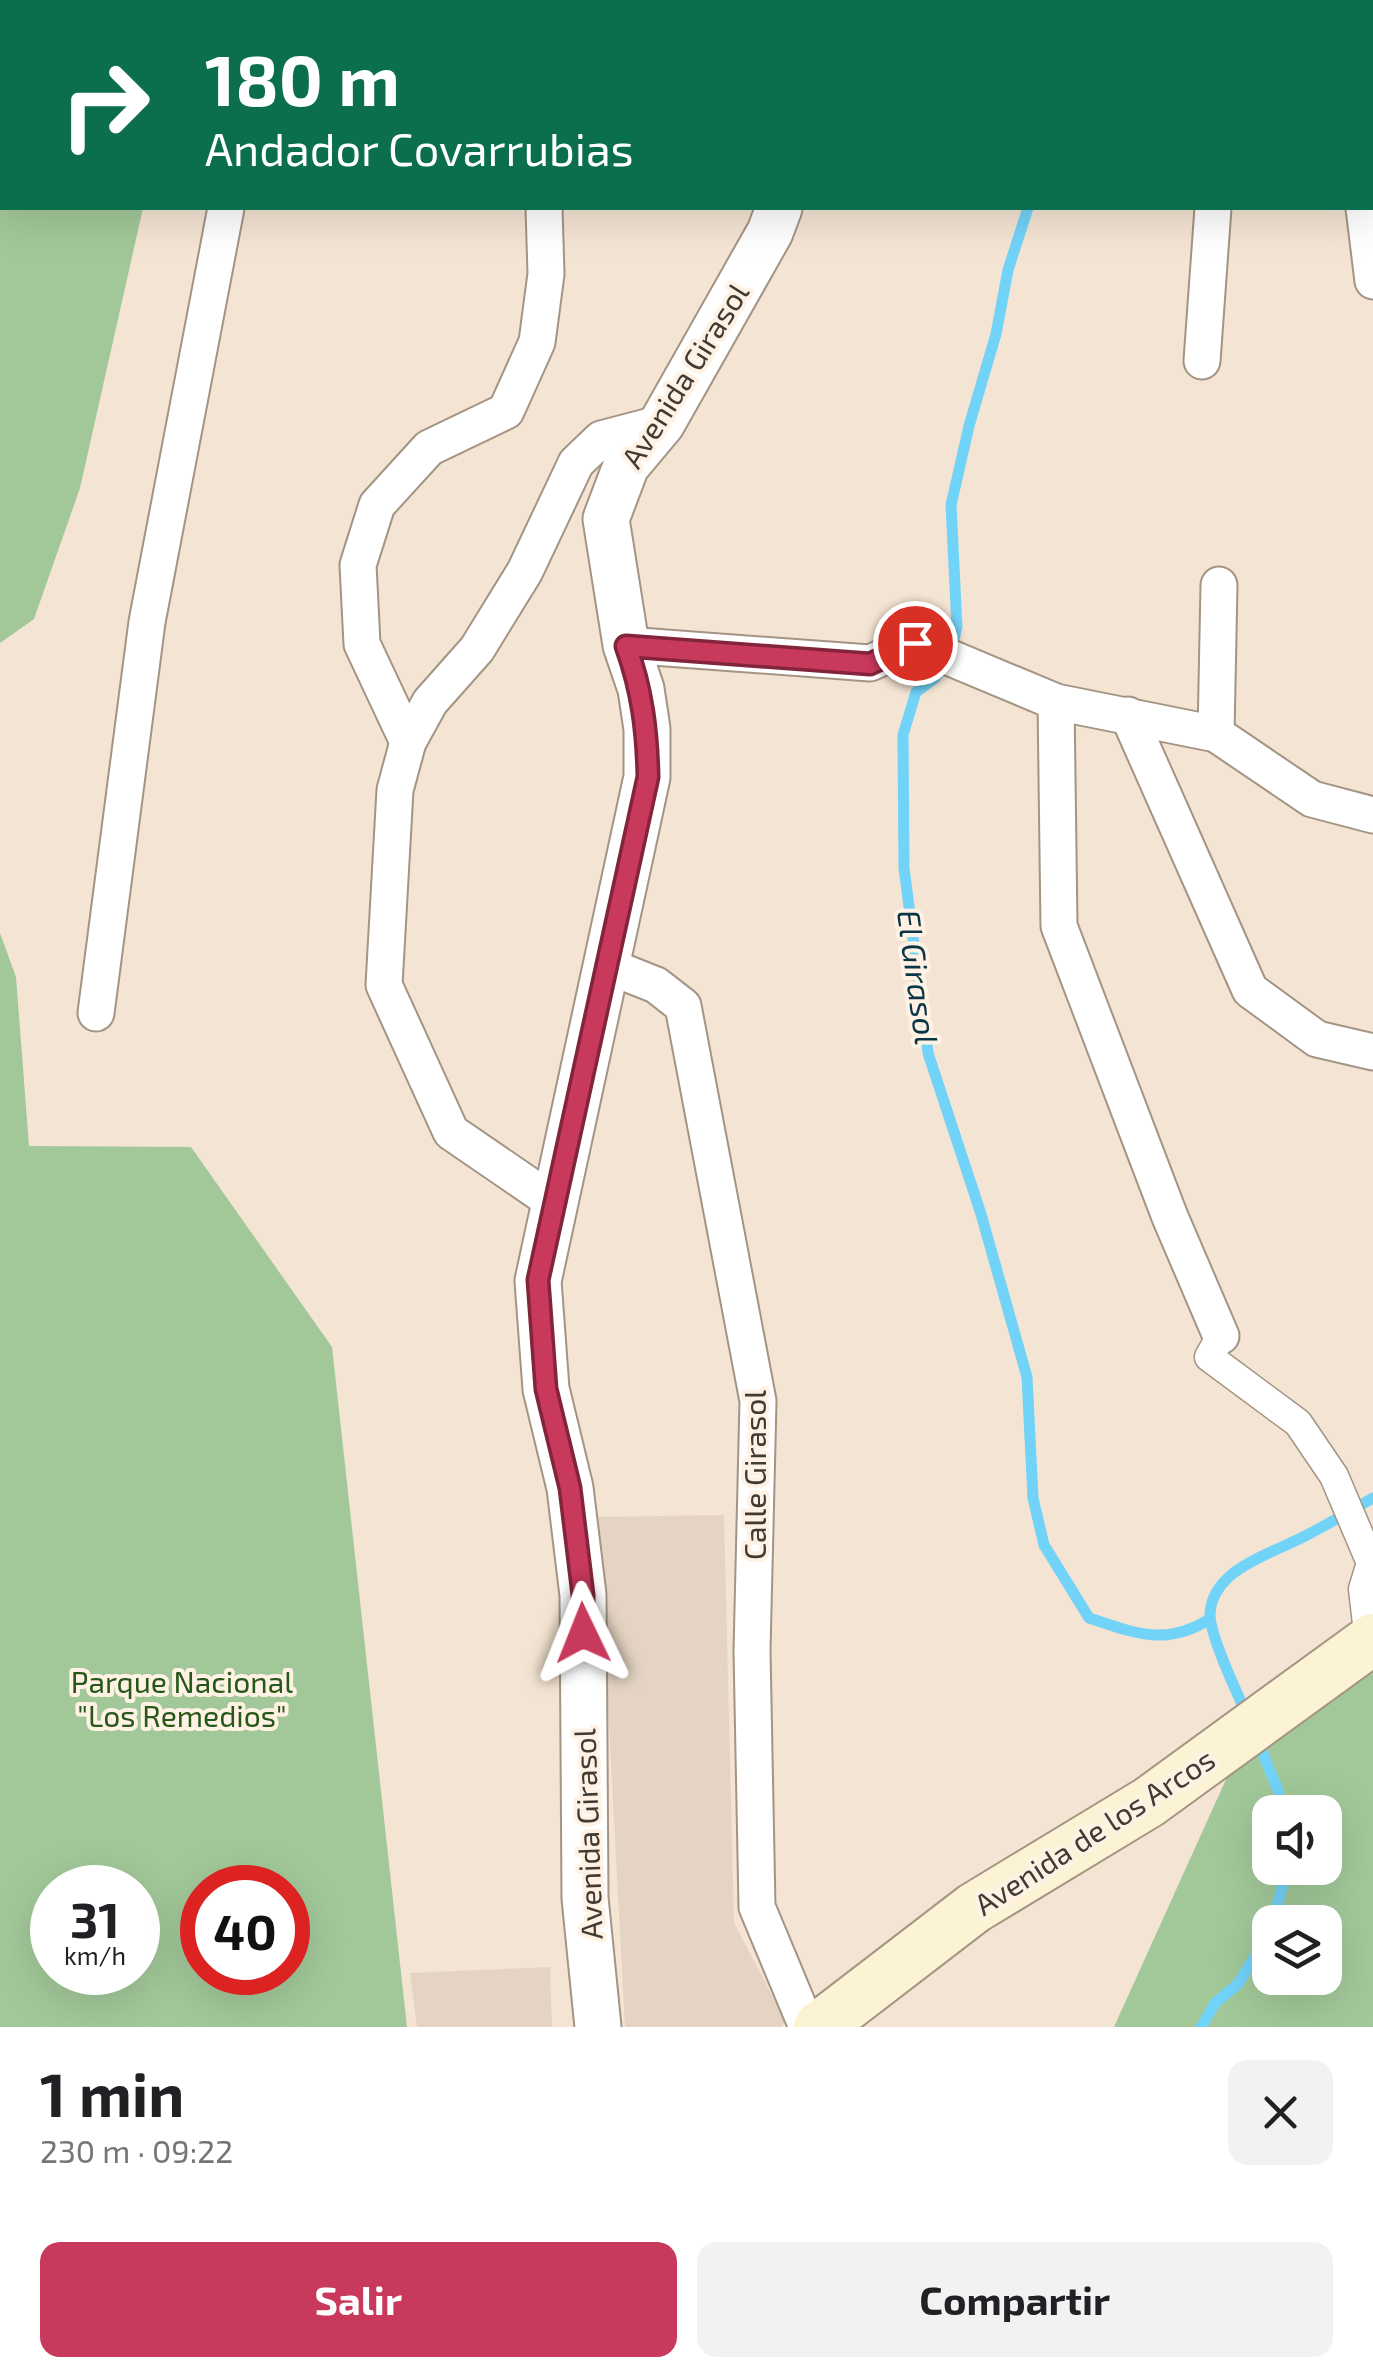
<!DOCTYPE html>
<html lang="es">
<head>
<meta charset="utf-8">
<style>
	:root { --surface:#fff; --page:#f2f2f2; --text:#202124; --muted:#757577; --accent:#c8395c }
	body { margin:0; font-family:"Exo 2",sans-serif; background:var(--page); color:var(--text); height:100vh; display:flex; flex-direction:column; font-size:38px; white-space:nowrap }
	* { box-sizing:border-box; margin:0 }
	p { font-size:32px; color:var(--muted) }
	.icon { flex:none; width:55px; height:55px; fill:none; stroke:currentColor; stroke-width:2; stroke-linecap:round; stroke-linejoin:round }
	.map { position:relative; height:2027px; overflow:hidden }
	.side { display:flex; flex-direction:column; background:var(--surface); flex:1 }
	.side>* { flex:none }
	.top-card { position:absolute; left:0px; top:0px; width:1375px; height:210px; box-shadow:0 10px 40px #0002; background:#0b6e4f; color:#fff; overflow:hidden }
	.controls { position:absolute; left:1252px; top:1795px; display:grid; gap:20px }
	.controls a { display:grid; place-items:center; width:90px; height:90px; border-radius:20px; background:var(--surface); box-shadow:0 10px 40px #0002; font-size:50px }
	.speed { position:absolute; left:30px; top:1865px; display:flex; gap:20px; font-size:50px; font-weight:700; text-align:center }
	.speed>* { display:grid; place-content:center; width:130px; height:130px; border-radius:50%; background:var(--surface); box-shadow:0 10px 40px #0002; line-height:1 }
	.speed small { font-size:25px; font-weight:400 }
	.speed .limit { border:15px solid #d22; background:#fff; color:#111 }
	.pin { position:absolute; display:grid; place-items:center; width:85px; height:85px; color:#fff; margin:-42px; border:5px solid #fff; border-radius:50%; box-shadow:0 2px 10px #0007 }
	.me { position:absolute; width:110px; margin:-55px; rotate:358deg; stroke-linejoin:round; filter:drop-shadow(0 0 8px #0008) }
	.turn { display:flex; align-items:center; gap:35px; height:210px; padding:0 40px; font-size:45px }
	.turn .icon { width:130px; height:130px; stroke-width:2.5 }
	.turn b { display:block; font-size:70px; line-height:85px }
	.round { display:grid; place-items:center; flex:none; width:105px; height:105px; border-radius:20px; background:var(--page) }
	.overview { display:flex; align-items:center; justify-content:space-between; height:170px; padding:0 40px }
	h1 { font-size:60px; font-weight:700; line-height:75px }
	.cta { display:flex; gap:20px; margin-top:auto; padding:20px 40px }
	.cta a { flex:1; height:115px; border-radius:20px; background:var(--accent); color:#fff; font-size:40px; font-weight:700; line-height:115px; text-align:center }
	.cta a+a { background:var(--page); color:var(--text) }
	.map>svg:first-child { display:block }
</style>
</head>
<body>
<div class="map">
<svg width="1373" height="2027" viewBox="0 0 1373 2027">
	<rect width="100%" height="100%" fill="#f4e4d3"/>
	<g fill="#e5d4c3">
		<path d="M724 1515 734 1923 786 2022 780 2027H625L598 1517Z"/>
		<path d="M550 1967 552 2027H417L410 1973Z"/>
	</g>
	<g fill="#a2c899" fill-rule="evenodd">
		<path d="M0 163 2 208H143L80 488 34 619 0 643Z"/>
		<path d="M0 933 16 977 29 1146 191 1147 332 1347 407 2027H0ZM52 1888H138V1972H52ZM202 1888H288V1972H202Z"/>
		<path d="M1373 1669V2027H1114L1228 1775ZM1270 1812H1325V1868H1270ZM1270 1922H1325V1978H1270Z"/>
	</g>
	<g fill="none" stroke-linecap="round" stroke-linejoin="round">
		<g stroke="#72d3f8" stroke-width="11">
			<path d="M1120 2 1121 0"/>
			<path d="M1028 208 1008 270 996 334 969 426 951 505 957 627 950 655 935 678 916 692 903 735 904 868 928 1053 981 1214 1027 1377 1033 1498 1044 1545 1089 1618C1135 1633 1165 1647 1210 1619"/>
			<path d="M1247 1715C1237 1693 1210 1636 1210 1615 1211 1571 1267 1555 1299 1539 1324 1527 1348 1512 1373 1498"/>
			<path d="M1256 1737 1278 1790 1281 1812"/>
			<path d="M1273 1922 1287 1868"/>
			<path d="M1201 2027 1216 2002 1238 1984 1270 1932"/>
		</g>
		<g stroke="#a39484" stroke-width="31">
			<g id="pedestrian">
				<path d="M194 0V2"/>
				<path d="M1221 1336 1209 1357 1298 1423 1334 1476 1371 1563 1363 1589 1369 1641"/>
			</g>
		</g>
		<g stroke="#a39484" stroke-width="39">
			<g id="minor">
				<path d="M745 2V0"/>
				<path d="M1231 2 1232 0"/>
				<path d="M0 131 2 132"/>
				<path d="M1364 208 1373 281"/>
				<path d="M1202 361 1213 208"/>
				<path d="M626 645 870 663 915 643 1056 702 1216 734 1312 799 1373 815"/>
				<path d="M1056 702 1059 926 1170 1217 1221 1336"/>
				<path d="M1128 715 1250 990 1317 1039 1373 1052"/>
				<path d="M1216 734 1219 585"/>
				<path d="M408 742 362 644 358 565 377 505 429 448 506 411 537 342 546 274 544 208"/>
				<path d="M608 966 656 985 683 1006 758 1401 752 1651 757 1907 807 2027"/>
				<path d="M96 1013 147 622 226 208"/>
				<path d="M556 1204 451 1132 384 985 395 790 408 742 430 702 477 649 525 571 576 463 601 439 662 423"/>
			</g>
		</g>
		<g stroke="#a39484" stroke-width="49">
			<g id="tertiary">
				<path d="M839 2 840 0"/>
				<path d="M598 2027 585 1898 583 1595 570 1488 546 1389 538 1281 647 777V729L641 689 626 645 606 519 626 466 662 423 770 232 779 208"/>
			</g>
		</g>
		<g stroke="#a39484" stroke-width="54">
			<path id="secondary" d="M819 2027 974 1908 1149 1802 1373 1639"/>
		</g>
		<use href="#pedestrian" stroke="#fff" stroke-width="28"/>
		<use href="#minor" stroke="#fff" stroke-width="35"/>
		<use href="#tertiary" stroke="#fff" stroke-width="45"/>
		<use href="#secondary" stroke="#fcf2d4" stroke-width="50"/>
	</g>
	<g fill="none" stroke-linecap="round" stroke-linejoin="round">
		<g stroke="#82253c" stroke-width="25">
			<path id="route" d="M583 1633V1595L570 1488 546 1389 538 1280 648 777C647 730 642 690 626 646L870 664 915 643"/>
		</g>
		<use href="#route" stroke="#c8395c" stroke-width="18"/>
	</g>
	<g text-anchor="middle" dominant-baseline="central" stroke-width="8" stroke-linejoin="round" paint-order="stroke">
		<g font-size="30" fill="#413b34" stroke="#fff2e4">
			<text transform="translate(684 375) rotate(-58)">Avenida Girasol</text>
			<text transform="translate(754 1475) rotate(-90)">Calle Girasol</text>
			<text transform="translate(1094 1831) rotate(-33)">Avenida de los Arcos</text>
			<text transform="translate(587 1834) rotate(-92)">Avenida Girasol</text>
		</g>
		<g font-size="30" fill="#265819" stroke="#fff2e4">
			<text x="182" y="1681">Parque Nacional<tspan x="182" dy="34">"Los Remedios"</tspan></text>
		</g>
		<g font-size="32" font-style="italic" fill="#083646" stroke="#fff2e4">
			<text transform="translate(919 977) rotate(82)">El Girasol</text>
		</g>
	</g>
</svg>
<div class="controls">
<a><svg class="icon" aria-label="sound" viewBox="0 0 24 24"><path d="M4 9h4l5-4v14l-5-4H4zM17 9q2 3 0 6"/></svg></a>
<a><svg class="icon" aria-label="layers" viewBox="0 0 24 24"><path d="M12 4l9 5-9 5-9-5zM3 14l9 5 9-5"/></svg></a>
</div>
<div class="speed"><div>31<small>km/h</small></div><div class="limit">40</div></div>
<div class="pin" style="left:915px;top:643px;background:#d93025"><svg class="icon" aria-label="arrive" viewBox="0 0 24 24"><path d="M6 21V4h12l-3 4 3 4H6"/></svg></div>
<svg class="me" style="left:583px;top:1633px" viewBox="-20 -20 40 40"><path d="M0-17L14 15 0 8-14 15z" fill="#c8395c" stroke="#fff" stroke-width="4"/></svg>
<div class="top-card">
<div class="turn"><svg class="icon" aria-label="right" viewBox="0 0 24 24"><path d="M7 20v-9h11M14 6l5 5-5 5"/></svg><div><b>180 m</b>Andador Covarrubias</div></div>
</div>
</div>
<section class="side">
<div class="overview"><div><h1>1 min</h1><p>230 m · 09:22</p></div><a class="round"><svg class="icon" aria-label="close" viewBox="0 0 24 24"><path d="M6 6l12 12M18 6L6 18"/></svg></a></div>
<div class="cta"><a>Salir</a><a>Compartir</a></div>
</section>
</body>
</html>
